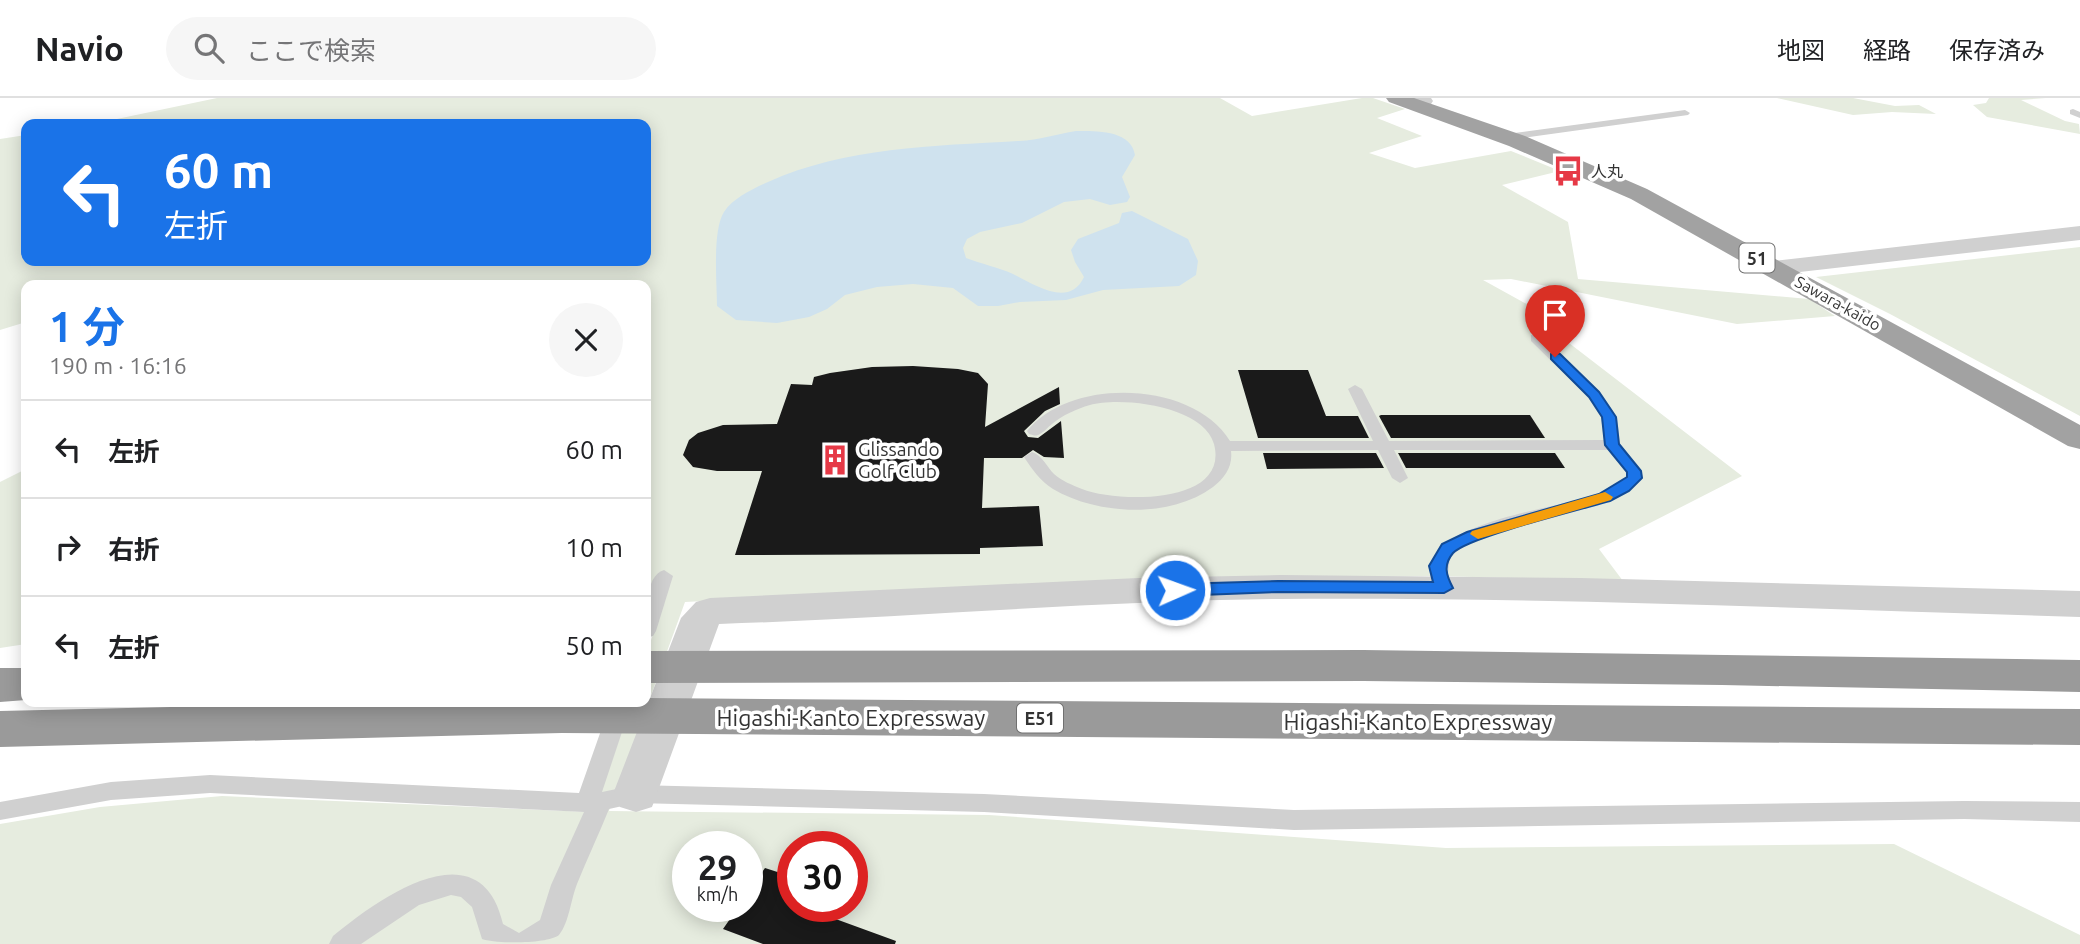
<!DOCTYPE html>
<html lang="ja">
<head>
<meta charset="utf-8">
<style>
	:root { --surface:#fff; --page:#f6f6f6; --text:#202124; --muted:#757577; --line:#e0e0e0; --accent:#1a73e8 }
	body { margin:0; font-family:Ubuntu,"Noto Sans JP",sans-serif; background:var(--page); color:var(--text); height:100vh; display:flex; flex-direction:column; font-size:26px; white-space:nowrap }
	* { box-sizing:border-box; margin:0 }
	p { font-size:23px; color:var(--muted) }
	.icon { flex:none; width:38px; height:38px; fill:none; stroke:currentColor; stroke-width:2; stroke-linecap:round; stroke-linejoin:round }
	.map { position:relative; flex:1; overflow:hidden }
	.side { position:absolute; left:21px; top:182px; width:630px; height:427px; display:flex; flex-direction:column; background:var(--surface); border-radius:14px; box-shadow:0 4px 18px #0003 }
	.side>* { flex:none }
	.hud { position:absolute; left:21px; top:21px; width:630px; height:147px; border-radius:14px; box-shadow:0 4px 18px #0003; background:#1a73e8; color:#fff; overflow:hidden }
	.speed { position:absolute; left:672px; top:733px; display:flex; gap:14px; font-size:35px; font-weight:700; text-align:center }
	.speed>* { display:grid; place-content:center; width:91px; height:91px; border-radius:50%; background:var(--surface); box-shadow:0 4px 18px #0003; line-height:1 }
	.speed small { font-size:18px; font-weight:400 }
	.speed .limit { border:10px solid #d22; background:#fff; color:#111 }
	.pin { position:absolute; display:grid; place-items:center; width:60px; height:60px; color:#fff; margin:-72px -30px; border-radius:50% 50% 50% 0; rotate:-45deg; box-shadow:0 0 7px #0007 }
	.pin .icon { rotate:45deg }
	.me { position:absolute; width:77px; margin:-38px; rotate:88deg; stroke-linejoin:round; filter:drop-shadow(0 0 5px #0008) }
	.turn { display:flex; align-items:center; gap:24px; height:147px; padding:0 28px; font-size:32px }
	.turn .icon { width:91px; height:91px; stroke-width:2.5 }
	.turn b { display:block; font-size:49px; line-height:60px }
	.round { display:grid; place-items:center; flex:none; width:74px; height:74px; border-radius:37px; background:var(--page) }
	.headline { display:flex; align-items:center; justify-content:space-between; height:119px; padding:0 28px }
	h1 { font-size:42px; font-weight:700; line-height:52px; color:var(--accent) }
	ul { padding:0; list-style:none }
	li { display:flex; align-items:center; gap:21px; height:98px; padding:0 28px; border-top:2px solid var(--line) }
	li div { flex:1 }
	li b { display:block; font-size:26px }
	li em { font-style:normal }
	header { display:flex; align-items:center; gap:42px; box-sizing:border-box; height:98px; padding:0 35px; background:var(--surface); border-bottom:2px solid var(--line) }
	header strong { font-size:33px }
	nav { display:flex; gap:38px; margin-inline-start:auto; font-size:24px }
	.search { width:490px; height:63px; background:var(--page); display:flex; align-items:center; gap:18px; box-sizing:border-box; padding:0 24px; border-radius:38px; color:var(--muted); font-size:26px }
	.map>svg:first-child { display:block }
</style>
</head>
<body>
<header>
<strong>Navio</strong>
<div class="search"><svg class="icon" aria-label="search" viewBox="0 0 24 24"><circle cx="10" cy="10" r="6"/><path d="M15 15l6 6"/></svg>ここで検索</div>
<nav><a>地図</a><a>経路</a><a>保存済み</a></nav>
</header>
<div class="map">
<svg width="2080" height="846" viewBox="0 0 2080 846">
	<rect width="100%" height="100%" fill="#fff"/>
	<g fill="#e6ecdf" fill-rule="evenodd">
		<path d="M217 0H1220L1252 18 1362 0H1373L1405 11 1377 20 1422 38 1369 55 1415 70 1511 53 1560 73 1502 87 1568 124 1578 181 1809 201 1835 218 1737 226 1511 181 1483 182 1563 226 1556 235 1742 378 1599 451 1623 483 1438 478 1131 482 685 504 609 713 989 717 1446 750 1894 746 2080 837V846H0V726L100 709 222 698 589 714 629 604H646V556L656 528 646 527V187H26V224L0 232V41L26 37V163H646V26H93ZM688 749H747V808H688ZM793 749H852V808H793Z"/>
		<path d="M1777 0H1853L1895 8 1919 7 1936 16 1892 14 1853 17Z"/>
		<path d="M1989 0H2046L2021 2 2065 23 2079 26 2080 36 1987 19 1973 7 1986 5Z"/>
		<path d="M2080 149V318L1890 216 1816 179Z"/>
		<path d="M26 371V546L0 550V384Z"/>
	</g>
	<path fill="#cfe2ee" d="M1076 33C1097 33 1131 32 1135 57L1122 79 1130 99 1127 104 1110 107 1090 101 1064 104 1022 125 980 134 967 141 963 150 966 160C981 166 998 169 1013 176 1034 186 1069 211 1084 179L1075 164 1071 152 1078 141 1119 125 1122 115 1132 113 1188 141 1198 163 1196 177 1179 188 1103 192 1066 202 1020 204 998 208H978L953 190 913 186 877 189 845 197 827 211 809 219 777 225 736 222 717 208C717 185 712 133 724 114 733 100 753 91 768 84 846 49 934 48 1019 43 1039 42 1057 36 1076 33Z"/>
	<g fill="#1a1a1a">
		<path d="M913 268 958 271 978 275 988 286 985 329 1059 289 1060 306 1045 313 1024 333 1028 339 1038 340 1061 323 1064 360 1044 359 1033 352 1022 360H984L982 410 1039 408 1043 448 980 450V456L735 457 762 373H717L693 369 683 357 689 342 698 335 723 327 777 326 791 286 812 287 814 279 830 275 872 269Z"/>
		<path d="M1238 272H1308L1326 318H1358L1369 340H1258Z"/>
		<path d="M1381 317H1530L1545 340H1391L1379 318Z"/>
		<path d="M1263 355H1376L1384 370 1267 371Z"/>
		<path d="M1398 355H1555L1565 370H1406Z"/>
		<path d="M765 770 793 779V808H800L896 843 895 846H763L723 831 739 808H747V796Z"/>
	</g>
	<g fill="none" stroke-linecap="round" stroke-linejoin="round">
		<g fill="#d0d0d0" fill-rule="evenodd">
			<path d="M2073 11 2080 14V20L2070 16V12Z"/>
			<path d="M1685 12 1690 15 1688 17 1507 42 1502 39 1507 36Z"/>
			<path d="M1536 236 1541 237 1599 293 1617 319 1620 346 1640 370 1643 380C1620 409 1531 423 1492 437 1477 442 1460 448 1450 460L1448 475 1453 490 1451 494H1437C1394 426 1561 411 1599 396 1609 392 1618 386 1627 379L1626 374 1608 352H1394L1408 380 1400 385 1392 380 1378 352 1231 353C1233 368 1225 380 1213 389 1170 421 1097 417 1053 391 1040 383 1032 371 1024 359L1032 354C1042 357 1047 369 1054 376 1062 383 1072 387 1082 391 1117 405 1230 407 1214 346 1204 308 1121 298 1090 307 1076 311 1063 317 1052 326 1048 329 1044 334 1040 336 1035 339 1034 337 1029 336L1027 333C1071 278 1194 283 1230 343H1373L1348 291 1355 287 1362 291 1389 343 1604 342 1601 319 1588 299 1531 243V237Z"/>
			<path d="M664 472 673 478 656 533 653 538 646 540C645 523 644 477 664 472Z"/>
			<path d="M611 604H632L602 694 636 687 984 696 1294 712 1964 703 2080 704V724L1964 721 1294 732 984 714 636 705 609 711C599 736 587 761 577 786 571 801 569 825 559 837 548 846 496 846 482 841L472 809 461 799 451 797 419 807 361 846H329L333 838C378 801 480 727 503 826L519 835 540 822 551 787 584 714 210 695 111 702 0 722V704L111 684 210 677 579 695Z"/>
		</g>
		<g fill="#d0d0d0" fill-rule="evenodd">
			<path d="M1408 0H1431L1433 3 1427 12H1415L1412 8 1414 5Z"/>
			<path d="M2080 128V142L1774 177 1765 175 1762 170 1765 165 1774 163Z"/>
			<path d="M1281 477 1581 480 2080 493V519C1813 511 1547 499 1280 501 1093 503 906 520 719 526L652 709 636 714 620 709 613 696 681 520 696 504 710 500 1138 480Z"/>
		</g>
		<path fill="#a2a2a2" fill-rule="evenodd" d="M1386 0H1414L1525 38 1647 91 2080 327V351L2068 348 1631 101 1509 48 1389 4Z"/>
		<g fill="#9a9a9a" fill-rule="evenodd">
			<path d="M1363 552 2080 562V594L1722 587 1363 583 646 585V553Z"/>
			<path d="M0 570H26V602L0 604Z"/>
			<path d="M646 600 2080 611V647L562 635 0 649V613L385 604H646Z"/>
		</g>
	</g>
	<path fill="#1a73e8" stroke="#114b97" stroke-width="2" d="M1555 255 1560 256 1599 294 1616 319 1619 346 1641 373 1642 380 1629 393 1610 403C1582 411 1468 439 1453 455 1443 467 1446 477 1453 490L1444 495 1278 494 1175 498 1167 492 1175 486 1278 483 1433 484 1429 468 1442 446 1467 434 1599 396 1627 379V374L1605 347 1602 319 1589 299 1551 261V256Z"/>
	<path fill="#f59e0b" d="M1605 394 1613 399 1611 402 1478 441 1470 436 1472 433Z"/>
	<defs>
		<g id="bus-bare" transform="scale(2.415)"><path d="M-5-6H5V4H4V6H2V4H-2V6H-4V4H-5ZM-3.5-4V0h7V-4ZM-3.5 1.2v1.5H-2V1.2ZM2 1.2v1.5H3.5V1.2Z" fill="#e63946" stroke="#fff" stroke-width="2.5" paint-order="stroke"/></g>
		<g id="building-bare" transform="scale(2.415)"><path d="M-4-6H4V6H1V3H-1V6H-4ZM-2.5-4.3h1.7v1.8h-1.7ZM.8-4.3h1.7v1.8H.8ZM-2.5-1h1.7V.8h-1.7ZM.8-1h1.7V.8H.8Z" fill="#e63946" stroke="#fff" stroke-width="2.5" paint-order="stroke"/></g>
	</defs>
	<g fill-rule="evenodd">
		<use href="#bus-bare" x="1568" y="73"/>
		<use href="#building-bare" x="835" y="362"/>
	</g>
	<g text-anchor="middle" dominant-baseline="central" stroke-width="7" stroke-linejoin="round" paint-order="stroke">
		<g font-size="16" fill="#333" stroke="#fff" text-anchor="start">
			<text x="1591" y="73">人丸</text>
		</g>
		<g font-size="16" fill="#333" stroke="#fff">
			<text transform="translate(1838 205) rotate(29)">Sawara-kaido</text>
		</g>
		<g fill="#fff" stroke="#707070" stroke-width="2">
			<rect x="1739.5" y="145.5" width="35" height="29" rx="5"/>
			<rect x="1017" y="605.5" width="46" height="29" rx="5"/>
		</g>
		<g font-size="18" font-weight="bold" fill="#333">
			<text x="1757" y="160">51</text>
			<text x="1040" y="620">E51</text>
		</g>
		<g font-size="19" fill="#333" stroke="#fff" text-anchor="start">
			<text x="858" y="351">Glissando<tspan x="858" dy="22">Golf Club</tspan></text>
		</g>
		<g font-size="23" fill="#333" stroke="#fff">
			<text x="851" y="619">Higashi-Kanto Expressway</text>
			<text x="1418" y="623">Higashi-Kanto Expressway</text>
		</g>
	</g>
</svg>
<div class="speed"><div>29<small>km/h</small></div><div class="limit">30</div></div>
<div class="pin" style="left:1555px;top:259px;background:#d93025"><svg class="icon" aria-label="arrive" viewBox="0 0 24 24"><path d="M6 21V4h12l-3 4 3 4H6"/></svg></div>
<svg class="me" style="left:1175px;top:492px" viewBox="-20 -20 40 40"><circle r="17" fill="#1a73e8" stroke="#fff" stroke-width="3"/><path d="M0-11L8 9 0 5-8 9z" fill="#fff"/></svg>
<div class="hud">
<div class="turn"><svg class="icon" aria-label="left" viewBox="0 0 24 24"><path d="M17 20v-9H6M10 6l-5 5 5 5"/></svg><div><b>60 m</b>左折</div></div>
</div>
<section class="side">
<div class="headline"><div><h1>1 分</h1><p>190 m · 16:16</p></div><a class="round"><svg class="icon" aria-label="close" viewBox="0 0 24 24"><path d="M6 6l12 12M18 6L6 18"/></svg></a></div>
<ul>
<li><svg class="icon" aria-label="left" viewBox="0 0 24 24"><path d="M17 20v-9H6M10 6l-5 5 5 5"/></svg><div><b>左折</b></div><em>60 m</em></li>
<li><svg class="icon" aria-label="right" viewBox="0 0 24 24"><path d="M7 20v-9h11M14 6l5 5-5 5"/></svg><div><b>右折</b></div><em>10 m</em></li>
<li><svg class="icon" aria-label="left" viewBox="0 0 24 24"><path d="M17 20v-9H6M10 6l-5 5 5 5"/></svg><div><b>左折</b></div><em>50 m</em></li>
</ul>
</section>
</div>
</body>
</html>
